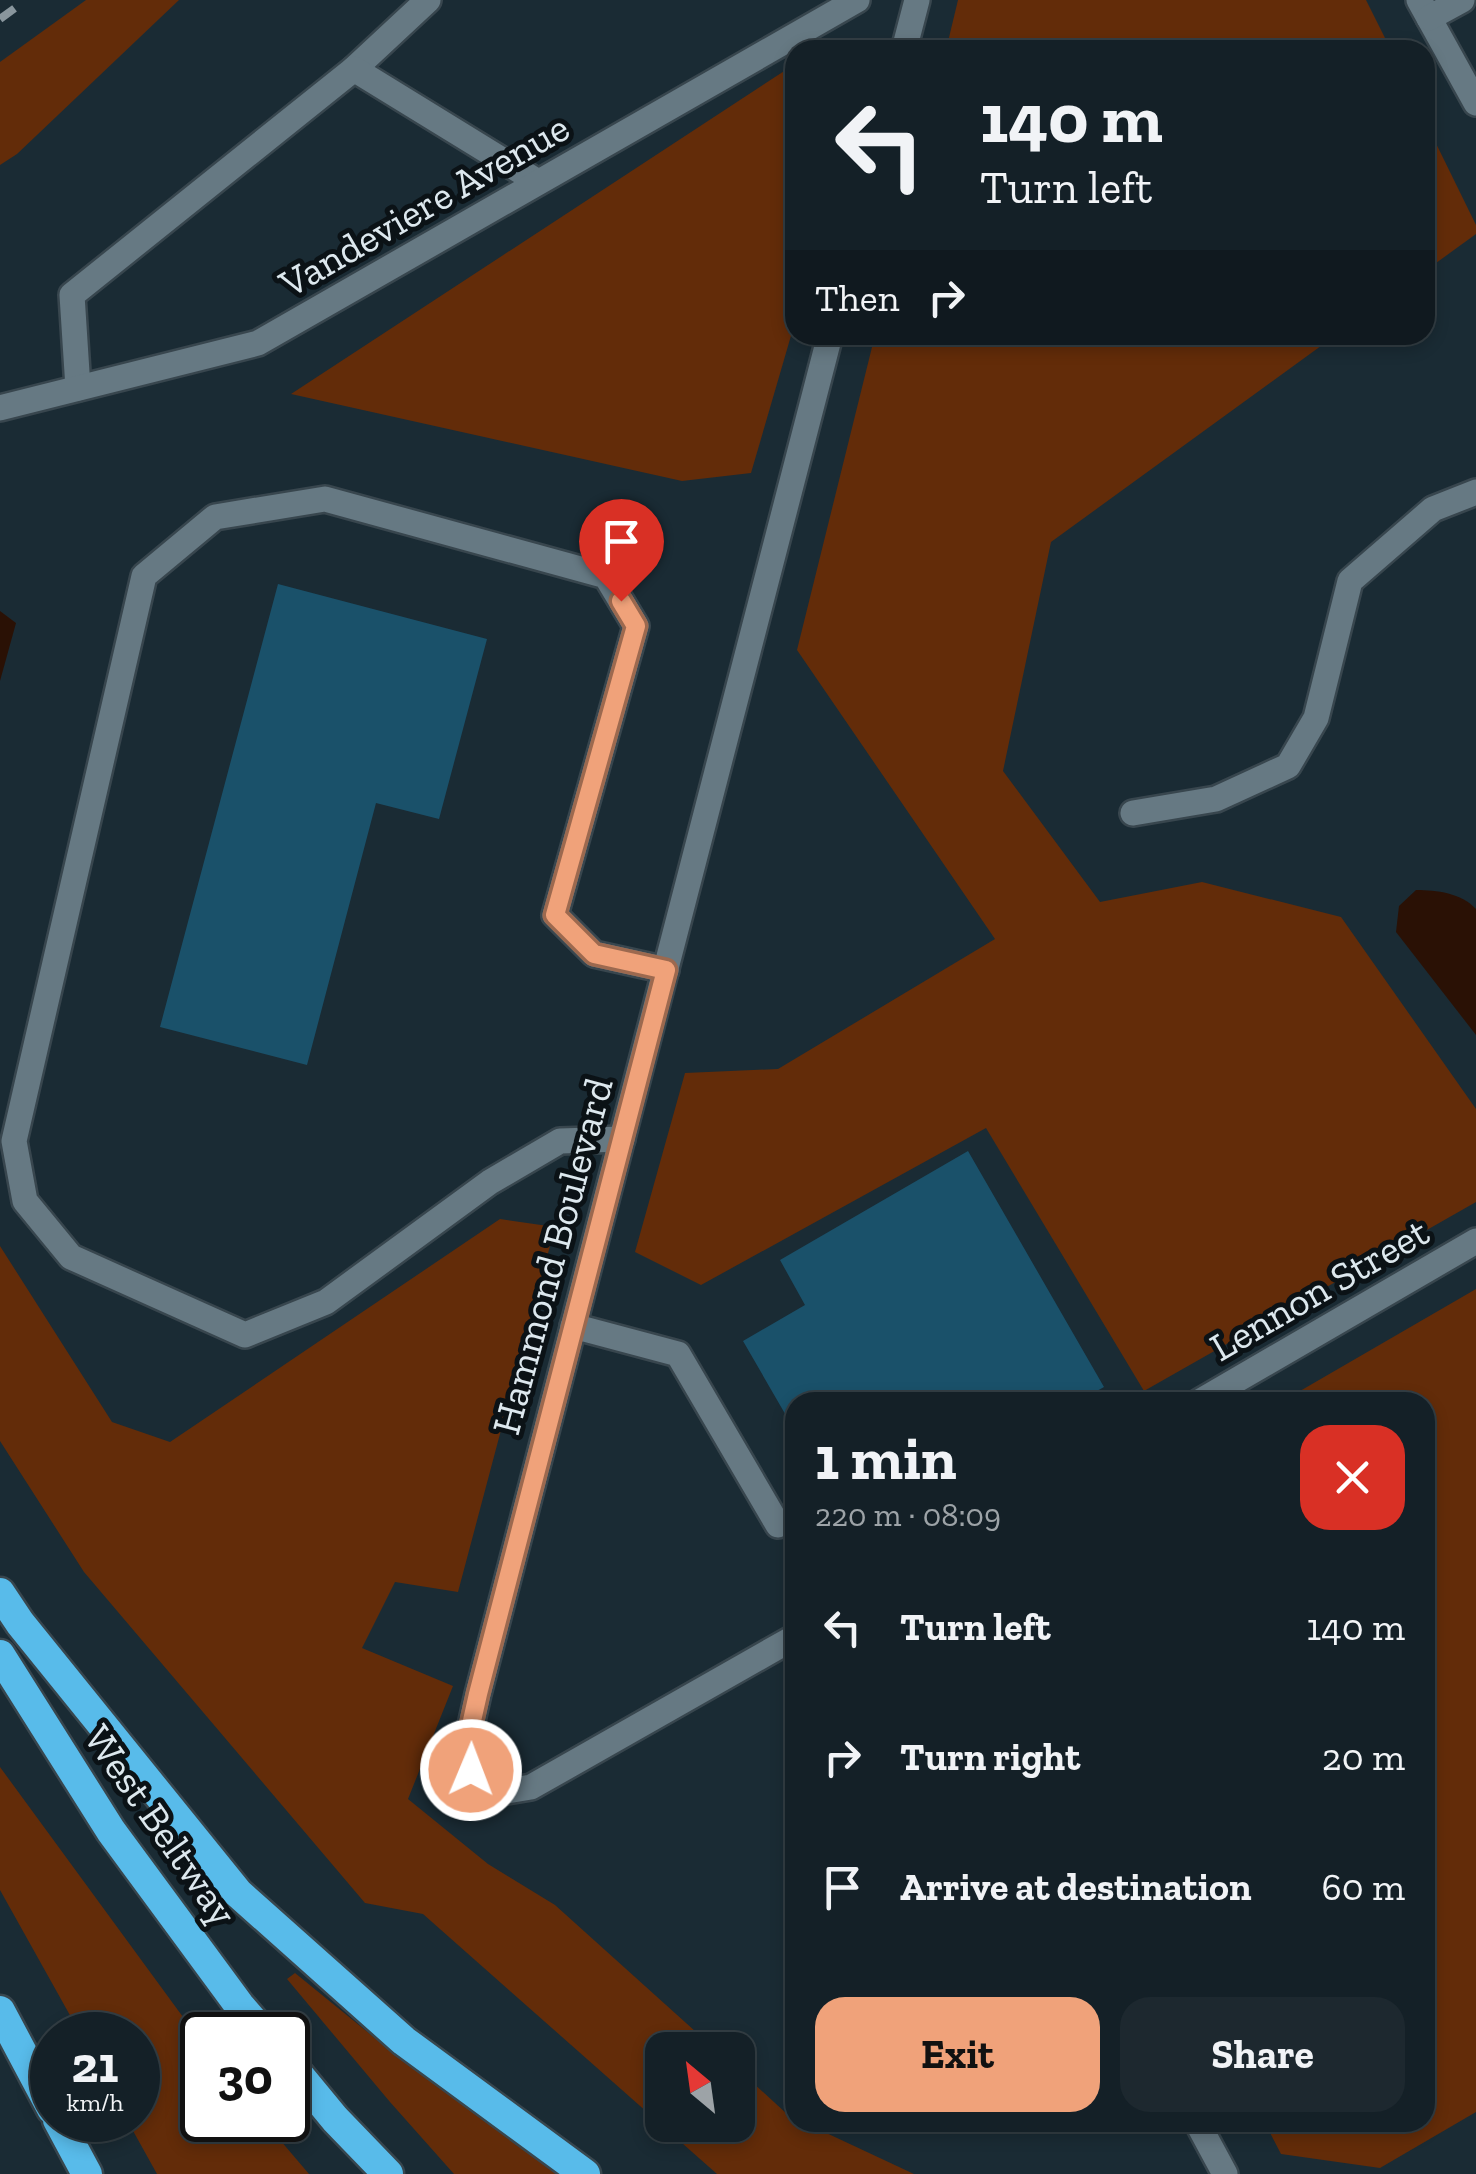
<!DOCTYPE html>
<html lang="en">
<head>
<meta charset="utf-8">
<style>
	:root { --surface:#142027; --page:#1d282f; --text:#f1f3f6; --muted:#9da3a7; --line:#333e44; --accent:#f0a27a }
	body { margin:0; font-family:"Zilla Slab",serif; background:var(--page); color:var(--text); height:100vh; display:flex; flex-direction:column; font-size:38px; white-space:nowrap }
	* { box-sizing:border-box; margin:0 }
	p { font-size:32px; color:var(--muted) }
	.icon { flex:none; width:55px; height:55px; fill:none; stroke:currentColor; stroke-width:2; stroke-linecap:round; stroke-linejoin:round }
	.map { position:relative; flex:1; overflow:hidden }
	.panel { position:absolute; left:785px; top:1392px; width:650px; height:740px; display:flex; flex-direction:column; background:var(--surface); border-radius:30px; box-shadow:0 5px 15px #0003,0 0 0 2px var(--line) }
	.panel>* { flex:none }
	.banner { position:absolute; left:785px; top:40px; width:650px; height:305px; border-radius:30px; box-shadow:0 5px 15px #0003,0 0 0 2px var(--line); background:#142027; color:var(--text); overflow:hidden }
	.needle { width:65px; rotate:331deg }
	.buttons { position:absolute; left:645px; top:2032px; display:grid; gap:20px }
	.buttons a { display:grid; place-items:center; width:110px; height:110px; border-radius:20px; background:var(--surface); box-shadow:0 5px 15px #0003,0 0 0 2px var(--line); font-size:50px }
	.speed { position:absolute; left:30px; top:2012px; display:flex; gap:20px; font-size:50px; font-weight:700; text-align:center }
	.speed>* { display:grid; place-content:center; width:130px; height:130px; border-radius:50%; background:var(--surface); box-shadow:0 5px 15px #0003,0 0 0 2px var(--line); line-height:1 }
	.speed small { font-size:25px; font-weight:400 }
	.speed .limit { border:5px solid #111; border-radius:15px; background:#fff; color:#111 }
	.pin { position:absolute; display:grid; place-items:center; width:85px; height:85px; color:#fff; margin:-102px -42px; border-radius:50% 50% 50% 0; rotate:-45deg; box-shadow:0 0 10px #0007 }
	.pin .icon { rotate:45deg }
	.me { position:absolute; width:110px; margin:-55px; rotate:1deg; stroke-linejoin:round; filter:drop-shadow(0 0 8px #0008) }
	.turn { display:flex; align-items:center; gap:35px; height:210px; padding:0 30px; font-size:45px }
	.turn .icon { width:130px; height:130px; stroke-width:2.5 }
	.turn b { display:block; font-size:70px; line-height:85px }
	.then { display:flex; align-items:center; height:95px; padding:0 30px; background:#0003; gap:20px; font-size:38px }
	.round { display:grid; place-items:center; flex:none; width:105px; height:105px; border-radius:30px; background:var(--page) }
	.overview { display:flex; align-items:center; justify-content:space-between; height:170px; padding:0 30px }
	h1 { font-size:60px; font-weight:800; line-height:75px }
	.primary-button { display:flex; gap:20px; margin-top:auto; padding:20px 30px }
	.primary-button a { flex:1; height:115px; border-radius:30px; background:var(--accent); color:#111; font-size:40px; font-weight:800; line-height:115px; text-align:center }
	.primary-button a+a { background:var(--page); color:var(--text) }
	ul { padding:0; list-style:none }
	li { display:flex; align-items:center; gap:30px; height:130px; padding:0 30px }
	li div { flex:1 }
	li b { display:block; font-size:38px }
	li em { font-style:normal }
	.map>svg:first-child { display:block }
</style>
</head>
<body>
<div class="map">
<svg width="1476" height="2174" viewBox="0 0 1476 2174">
	<rect width="100%" height="100%" fill="#1a2b34"/>
	<g fill="#632c09">
		<path d="M86 0H179L17 154 0 165V62Z"/>
		<path d="M958 0H1366L1391 50H946Z"/>
		<path d="M795 64V322L751 473 682 481 291 394Z"/>
		<path d="M1425 121 1476 225V234L1425 271Z"/>
		<path d="M875 335H1336L1051 542 1003 771 1100 902 1202 882 1341 917 1476 1109V1202L1144 1391 986 1128 701 1285 635 1252 685 1073 778 1069 995 939 797 650Z"/>
		<path d="M500 1219 555 1227 458 1592 395 1582 362 1648 453 1686 408 1799 488 1864 555 1905 716 2050H662V2125H738V2069L787 2114 795 2118V2122L805 2123 914 2174H717L423 1914 365 1903 84 1572 0 1441V1246L112 1422 170 1442Z"/>
		<path d="M1476 1289V2112L1380 2168 1281 2154 1265 2123 1425 2122V1402H1281Z"/>
		<path d="M0 1767 202 2043V2120H263L309 2174H157L127 2120H138V2035H81L0 1890Z"/>
		<path d="M295 1973 386 2047 566 2174H454L390 2102 287 1979Z"/>
	</g>
	<g fill="#2a1105">
		<path d="M0 611 16 623 0 681Z"/>
		<path d="M1416 890C1437 890 1461 893 1476 909V1035L1396 932 1399 906Z"/>
	</g>
	<g fill="#1a516a">
		<path d="M278 584 487 639 439 819 376 803 307 1065 160 1027Z"/>
		<path d="M968 1151 1104 1387 1077 1402H795V1431L743 1341 805 1305 780 1260Z"/>
	</g>
	<g fill="none" stroke-linecap="round" stroke-linejoin="round">
		<g stroke="#38464e" stroke-width="30">
			<g id="minor">
				<path d="M1419 0 1476 103"/>
				<path d="M1429 18 1462 0"/>
				<path d="M904 50 917 0"/>
				<path d="M354 69 428 0"/>
				<path d="M78 388 72 295 354 69 538 182"/>
				<path d="M0 408 258 343 857 0"/>
				<path d="M1133 813 1216 799 1288 766 1316 718 1350 581 1433 509 1476 492"/>
				<path d="M622 1139 560 1141 490 1182 326 1302 245 1335 71 1257 25 1201 14 1141 144 576 215 517 325 499 606 576 636 626 555 915 594 954 666 970"/>
				<path d="M573 1326 678 1354 778 1525"/>
				<path d="M1199 1402 1476 1241"/>
				<path d="M795 1637 531 1787 507 1791 484 1786 471 1770 467 1743 478 1694 830 335"/>
				<path d="M1197 2122 1225 2174"/>
			</g>
		</g>
		<g stroke="#38464e" stroke-width="35">
			<g id="highway">
				<path d="M0 1593 20 1623 238 1893 404 2041 585 2174"/>
				<path d="M0 1655 111 1831 239 2005 265 2035"/>
				<path d="M0 2011 52 2109"/>
				<path d="M288 2062 335 2119 388 2174"/>
				<path d="M58 2120 87 2174"/>
			</g>
		</g>
		<use href="#minor" stroke="#667983" stroke-width="25"/>
		<use href="#highway" stroke="#58bbea" stroke-width="30"/>
		<path stroke="#89969d" stroke-width="8" stroke-dasharray="18 18" stroke-linecap="butt" d="M0 19 26 0"/>
	</g>
	<g fill="none" stroke-linecap="round" stroke-linejoin="round">
		<g stroke="#9c694f" stroke-width="25">
			<path id="route" d="M471 1770 467 1743 478 1694 666 970 594 954 555 915 636 626 621 601"/>
		</g>
		<use href="#route" stroke="#f0a27a" stroke-width="18"/>
	</g>
	<g text-anchor="middle" dominant-baseline="central" stroke-width="10" stroke-linejoin="round" paint-order="stroke">
		<g font-size="40" fill="#dde8ee" stroke="#0b1216">
			<text transform="translate(424 205) rotate(-30)">Vandeviere Avenue</text>
			<text transform="translate(552 1256) rotate(-75)">Hammond Boulevard</text>
			<text transform="translate(1319 1289) rotate(-30)">Lennon Street</text>
			<text transform="translate(161 1825) rotate(55)">West Beltway</text>
		</g>
	</g>
</svg>
<div class="buttons">
<a><svg class="needle" viewBox="-14 -14 28 28"><path d="M0-13l5 13h-10z" fill="#e53935"/><path d="M0 13l5-13h-10z" fill="#9da3a7"/></svg></a>
</div>
<div class="speed"><div>21<small>km/h</small></div><div class="limit">30</div></div>
<div class="pin" style="left:621px;top:601px;background:#d93025"><svg class="icon" aria-label="arrive" viewBox="0 0 24 24"><path d="M6 21V4h12l-3 4 3 4H6"/></svg></div>
<svg class="me" style="left:471px;top:1770px" viewBox="-20 -20 40 40"><circle r="17" fill="#f0a27a" stroke="#fff" stroke-width="3"/><path d="M0-11L8 9 0 5-8 9z" fill="#fff"/></svg>
<div class="banner">
<div class="turn"><svg class="icon" aria-label="left" viewBox="0 0 24 24"><path d="M17 20v-9H6M10 6l-5 5 5 5"/></svg><div><b>140 m</b>Turn left</div></div>
<div class="then">Then<svg class="icon" aria-label="right" viewBox="0 0 24 24"><path d="M7 20v-9h11M14 6l5 5-5 5"/></svg></div>
</div>
<section class="panel">
<div class="overview"><div><h1>1 min</h1><p>220 m · 08:09</p></div><a class="round" style="background:#d93025;color:#fff"><svg class="icon" aria-label="close" viewBox="0 0 24 24"><path d="M6 6l12 12M18 6L6 18"/></svg></a></div>
<ul>
<li><svg class="icon" aria-label="left" viewBox="0 0 24 24"><path d="M17 20v-9H6M10 6l-5 5 5 5"/></svg><div><b>Turn left</b></div><em>140 m</em></li>
<li><svg class="icon" aria-label="right" viewBox="0 0 24 24"><path d="M7 20v-9h11M14 6l5 5-5 5"/></svg><div><b>Turn right</b></div><em>20 m</em></li>
<li><svg class="icon" aria-label="arrive" viewBox="0 0 24 24"><path d="M6 21V4h12l-3 4 3 4H6"/></svg><div><b>Arrive at destination</b></div><em>60 m</em></li>
</ul>
<div class="primary-button"><a>Exit</a><a>Share</a></div>
</section>
</div>
</body>
</html>
